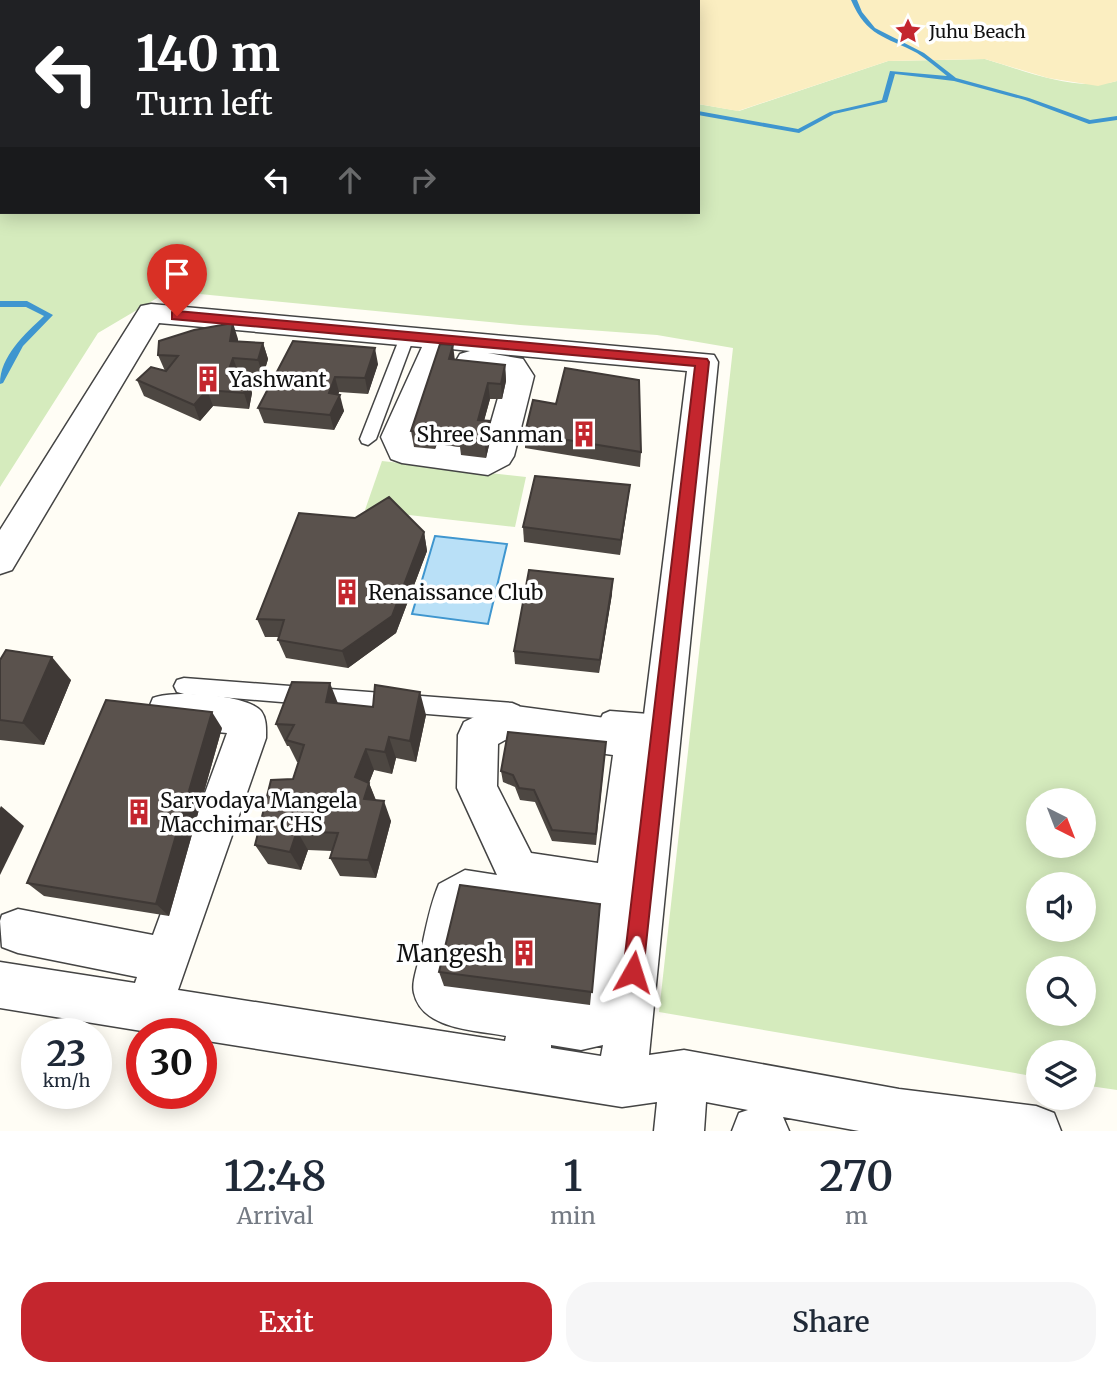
<!DOCTYPE html>
<html lang="en">
<head>
<meta charset="utf-8">
<style>
	:root { --surface:#fff; --page:#f6f6f7; --text:#1f2937; --muted:#747a83; --accent:#c4262e }
	body { margin:0; font-family:Merriweather,serif; background:var(--page); color:var(--text); height:100vh; display:flex; flex-direction:column; font-size:26px; white-space:nowrap }
	* { box-sizing:border-box; margin:0 }
	p { font-size:23px; color:var(--muted) }
	.icon { flex:none; width:38px; height:38px; fill:none; stroke:currentColor; stroke-width:2; stroke-linecap:round; stroke-linejoin:round }
	.map { position:relative; height:1131px; overflow:hidden }
	.panel { display:flex; flex-direction:column; background:var(--surface); flex:1 }
	.panel>* { flex:none }
	.top-card { position:absolute; left:0px; top:0px; width:700px; height:214px; box-shadow:0 4px 18px #0003; background:#202124; color:#fff; overflow:hidden }
	.needle { width:46px; rotate:138deg }
	.tools { position:absolute; left:1026px; top:788px; display:grid; gap:14px }
	.tools a { display:grid; place-items:center; width:70px; height:70px; border-radius:50%; background:var(--surface); box-shadow:0 4px 18px #0003; font-size:35px }
	.speed { position:absolute; left:21px; top:1018px; display:flex; gap:14px; font-size:35px; font-weight:700; text-align:center }
	.speed>* { display:grid; place-content:center; width:91px; height:91px; border-radius:50%; background:var(--surface); box-shadow:0 4px 18px #0003; line-height:1 }
	.speed small { font-size:18px; font-weight:400 }
	.speed .limit { border:10px solid #d22; background:#fff; color:#111 }
	.pin { position:absolute; display:grid; place-items:center; width:60px; height:60px; color:#fff; margin:-72px -30px; border-radius:50% 50% 50% 0; rotate:-45deg; box-shadow:0 0 7px #0007 }
	.pin .icon { rotate:45deg }
	.me { position:absolute; width:77px; margin:-38px; rotate:6deg; stroke-linejoin:round; filter:drop-shadow(0 0 5px #0008) }
	.turn { display:flex; align-items:center; gap:24px; height:147px; padding:0 21px; font-size:32px }
	.turn .icon { width:91px; height:91px; stroke-width:2.5 }
	.turn b { display:block; font-size:49px; line-height:60px }
	.lanes { display:flex; align-items:center; height:66px; padding:0 21px; background:#0003; justify-content:center; gap:35px; direction:ltr }
	.lanes .off { opacity:.35 }
	.eta { display:flex; justify-content:space-evenly; align-items:center; height:119px; text-align:center }
	.eta b { font-size:42px; font-weight:600; line-height:49px }
	.button { display:flex; gap:14px; margin-top:auto; padding:14px 21px }
	.button a { flex:1; height:80px; border-radius:28px; background:var(--accent); color:#fff; font-size:28px; font-weight:600; line-height:80px; text-align:center }
	.button a+a { background:var(--page); color:var(--text) }
	.map>svg:first-child { display:block }
</style>
</head>
<body>
<div class="map">
<svg width="1117" height="1131" viewBox="0 0 1117 1131">
	<rect width="100%" height="100%" fill="#fffdf5"/>
	<g fill="#d5ebbd" fill-rule="evenodd">
		<path d="M985 59C1026 71 1074 92 1117 81V1090L1083 1085V1052H1038V1077L659 1012 733 348 657 335 520 325 169 291 98 333 0 487V77L2 212H698V104L739 111 888 61ZM1038 800H1083V845H1038ZM1038 884H1083V929H1038ZM1038 968H1083V1013H1038Z"/>
		<path d="M382 461 526 477 515 527 365 510Z"/>
	</g>
	<path fill="#fbeec1" d="M686 0H1117V81L1098 86 1048 78 985 59 888 61 738 111 698 104V2H677Z"/>
	<g fill="#b9e0f7" stroke="#3f96cf" stroke-width="2">
		<path d="M52 0H686L46 2Z"/>
		<path d="M435 536 507 544 488 624 412 614Z"/>
	</g>
	<g fill="none" stroke-linecap="round" stroke-linejoin="round">
		<g fill="#3f96cf" fill-rule="evenodd">
			<path d="M851 0H857L862 12 875 28 924 53 956 78 1029 98 1090 120 1117 116V120L1089 124 1025 100 954 81 895 74 887 102 834 114 799 133 698 115V111L798 129 830 112 882 100 890 71 947 76C937 68 928 60 917 53 885 36 867 37 851 0Z"/>
			<path d="M2 107V111L0 112V108Z"/>
			<path d="M0 301H27L53 315 23 346 3 383 0 384C0 356 25 334 44 316L26 307H0Z"/>
		</g>
		<g stroke="#444" stroke-width="3">
			<g id="service">
				<path d="M407 332 414 337 376 439 368 445 362 443 360 439 400 337Z"/>
				<path d="M184 678 512 703 519 706 522 712 519 718 512 721 184 694 177 692 174 686 177 680Z"/>
				<path d="M610 711 662 715 669 718 672 724 669 730 662 733 610 729 603 726 600 720 603 714Z"/>
			</g>
		</g>
		<g stroke="#444" stroke-width="3">
			<path id="minor" d="M151 304 714 355 718 362 649 1055 684 1050 899 1089 1036 1106 1054 1113 1061 1131H859L783 1117 789 1131H732L739 1113 748 1110 706 1102 704 1131H654L657 1102 622 1107 201 1040V1034L148 1032 0 1008V962L135 983 137 977 18 953 2 947 0 921 2 915 18 909 153 935 227 733 167 727 153 722 148 710 153 698C173 690 246 694 261 711 267 719 266 729 266 738L178 990 505 1041 506 1036C476 1030 422 1030 414 993 411 982 419 963 421 951 426 928 430 905 439 884L465 870 497 875 457 788 458 735 464 722 501 704 643 723 687 371 488 353 523 359 534 376 514 456 509 464 488 475 402 463 391 459 381 437 422 347 159 323 12 570 0 574V530L141 306ZM451 349 470 351 460 354 456 361 460 368 504 377 483 450 414 441 413 437ZM505 740 613 755 598 863 531 853 497 786 498 744ZM473 915 583 931 572 1002 461 981ZM551 1045 581 1050 603 1045 601 1056 551 1048Z"/>
		</g>
		<use href="#service" fill="#fff" fill-rule="evenodd"/>
		<use href="#minor" fill="#fff" fill-rule="evenodd"/>
	</g>
	<g fill="#4d4742">
		<path d="M238 339V342L263 343 268 359 263 376 239 374 238 376 247 377 252 393 249 409 213 406 200 421 144 396 137 380 165 371 158 355Z"/>
		<path d="M293 341 378 364 368 394 339 392 338 395 344 411 334 430 264 423 258 408Z"/>
		<path d="M455 360 505 365 506 381 502 399H490L484 420 491 437 486 458 461 455 460 447 437 444 435 449 414 447 411 431Z"/>
		<path d="M525 433 641 452 640 467 525 448Z"/>
		<path d="M630 485 620 555 524 542 523 527Z"/>
		<path d="M424 532 427 551 396 633 348 668 286 658 278 640 279 637H265L257 619Z"/>
		<path d="M612 594 599 673 515 664 514 651Z"/>
		<path d="M0 660 71 680 44 745 0 740Z"/>
		<path d="M338 703 426 715 416 762 396 758 392 774 374 770 369 783 376 800 391 821 376 878 340 876 330 858 332 851 308 850 301 870 268 864 255 845 293 779 299 762H297L289 746H287L276 724Z"/>
		<path d="M222 728 169 916 44 896 27 883Z"/>
		<path d="M606 742 596 845 552 841 535 802 520 800 515 787 503 782 501 771Z"/>
		<path d="M600 904 590 1005 444 986 439 972Z"/>
	</g>
	<g fill="#3f3936">
		<path d="M233 323 238 339 236 357 230 341Z"/>
		<path d="M263 343 268 359 263 376 258 360Z"/>
		<path d="M453 345 455 361 449 359Z"/>
		<path d="M375 348 378 364 368 394 365 378Z"/>
		<path d="M233 358 239 374 233 391 227 375Z"/>
		<path d="M505 365 506 381 502 399 501 384Z"/>
		<path d="M247 377 252 393 249 409 244 393Z"/>
		<path d="M335 377 339 392 334 406 340 395 344 411 334 430 330 415 329 393Z"/>
		<path d="M488 383 490 399 480 436 478 420Z"/>
		<path d="M207 390 213 406 200 421 194 405Z"/>
		<path d="M490 421 491 437 486 458 485 443Z"/>
		<path d="M435 429 437 444 435 449 433 434Z"/>
		<path d="M630 485 628 501 620 555 621 540Z"/>
		<path d="M424 532 427 551 396 633 348 668 342 651Z"/>
		<path d="M613 579 612 594 599 673 600 660Z"/>
		<path d="M52 657 71 680 44 745 23 723Z"/>
		<path d="M330 683 339 706 326 702Z"/>
		<path d="M420 692 426 715 416 762 410 741Z"/>
		<path d="M212 712 222 728 169 916 156 904Z"/>
		<path d="M389 737 396 758 392 774 385 752Z"/>
		<path d="M366 749 374 770 363 798 355 777Z"/>
		<path d="M369 783 377 804 364 799Z"/>
		<path d="M384 801 391 821 376 878 368 860Z"/>
		<path d="M1 806 24 826 0 875V808Z"/>
		<path d="M297 831 308 850 301 870 290 852Z"/>
	</g>
	<g fill="#5a524d" stroke="#3f3936" stroke-width="2">
		<path d="M233 323 230 341 263 343 258 360 233 358 227 375 247 377 244 393 207 390 194 405 137 380 151 367 166 371 178 356 158 355 159 341 194 330Z"/>
		<path d="M293 341 375 348 365 378 335 377 329 393 340 395 330 415 258 408Z"/>
		<path d="M440 344 453 345 449 359 505 365 501 384 488 383 478 420 490 421 485 443 460 440 462 432 435 429 433 434 411 431Z"/>
		<path d="M565 368 639 380 641 452 525 433 533 400 556 404Z"/>
		<path d="M535 476 630 485 621 540 523 527Z"/>
		<path d="M389 497 424 532 392 616 342 651 278 640 284 620 257 619 299 513 355 518Z"/>
		<path d="M529 570 613 579 600 660 514 651Z"/>
		<path d="M6 650 52 657 23 723 0 720V660Z"/>
		<path d="M292 682 330 683 326 702 373 707 375 685 420 692 410 741 389 737 385 752 366 749 355 777 369 783 364 799 384 801 368 860 330 858 338 833 297 831 290 852 255 845 271 780 293 779 304 745 286 740 294 725 276 724Z"/>
		<path d="M106 700 212 712 156 904 27 883Z"/>
		<path d="M508 732 606 742 596 834 552 830 534 790 519 788 513 775 501 771Z"/>
		<path d="M460 885 600 904 592 992 439 972Z"/>
	</g>
	<path fill="#c4262e" stroke="#7f191e" stroke-width="2" d="M177 311 707 359 709 362 643 972 640 980 633 983 626 980 623 972 695 366 172 319V312Z"/>
	<defs>
		<g id="sight-bare" transform="scale(2.1)"><path d="M0-6L1.8-2.2L6-1.7L2.9 1.2L3.7 5.4L0 3.3L-3.7 5.4L-2.9 1.2L-6-1.7L-1.8-2.2Z" fill="#c4262e" stroke="#fff" stroke-width="2.5" paint-order="stroke"/></g>
		<g id="building-bare" transform="scale(2.1)"><path d="M-4-6H4V6H1V3H-1V6H-4ZM-2.5-4.3h1.7v1.8h-1.7ZM.8-4.3h1.7v1.8H.8ZM-2.5-1h1.7V.8h-1.7ZM.8-1h1.7V.8H.8Z" fill="#c4262e" stroke="#fff" stroke-width="2.5" paint-order="stroke"/></g>
	</defs>
	<g fill-rule="evenodd">
		<use href="#sight-bare" x="908" y="31"/>
		<use href="#building-bare" x="208" y="379"/>
		<use href="#building-bare" x="584" y="434"/>
		<use href="#building-bare" x="347" y="592"/>
		<use href="#building-bare" x="139" y="812"/>
		<use href="#building-bare" x="524" y="953"/>
	</g>
	<g text-anchor="middle" dominant-baseline="central" stroke-width="7" stroke-linejoin="round" paint-order="stroke">
		<g font-size="18" fill="#111" stroke="#fff" text-anchor="start">
			<text x="929" y="31">Juhu Beach</text>
		</g>
		<g font-size="21" fill="#111" stroke="#fff" text-anchor="start">
			<text x="229" y="379">Yashwant</text>
			<text x="563" y="434" text-anchor="end">Shree Sanman</text>
			<text x="368" y="592">Renaissance Club</text>
			<text x="160" y="800">Sarvodaya Mangela<tspan x="160" dy="24">Macchimar CHS</tspan></text>
		</g>
		<g font-size="24" fill="#111" stroke="#fff" text-anchor="end">
			<text x="503" y="953">Mangesh</text>
		</g>
	</g>
</svg>
<div class="tools">
<a><svg class="needle" viewBox="-14 -14 28 28"><path d="M0-13l5 13h-10z" fill="#e53935"/><path d="M0 13l5-13h-10z" fill="#747a83"/></svg></a>
<a><svg class="icon" aria-label="sound" viewBox="0 0 24 24"><path d="M4 9h4l5-4v14l-5-4H4zM17 9q2 3 0 6"/></svg></a>
<a><svg class="icon" aria-label="search" viewBox="0 0 24 24"><circle cx="10" cy="10" r="6"/><path d="M15 15l6 6"/></svg></a>
<a><svg class="icon" aria-label="layers" viewBox="0 0 24 24"><path d="M12 4l9 5-9 5-9-5zM3 14l9 5 9-5"/></svg></a>
</div>
<div class="speed"><div>23<small>km/h</small></div><div class="limit">30</div></div>
<div class="pin" style="left:177px;top:316px;background:#d93025"><svg class="icon" aria-label="arrive" viewBox="0 0 24 24"><path d="M6 21V4h12l-3 4 3 4H6"/></svg></div>
<svg class="me" style="left:633px;top:972px" viewBox="-20 -20 40 40"><path d="M0-17L14 15 0 8-14 15z" fill="#c4262e" stroke="#fff" stroke-width="4"/></svg>
<div class="top-card">
<div class="turn"><svg class="icon" aria-label="left" viewBox="0 0 24 24"><path d="M17 20v-9H6M10 6l-5 5 5 5"/></svg><div><b>140 m</b>Turn left</div></div>
<div class="lanes"><svg class="icon" aria-label="left" viewBox="0 0 24 24"><path d="M17 20v-9H6M10 6l-5 5 5 5"/></svg><svg class="icon off" aria-label="ahead" viewBox="0 0 24 24"><path d="M12 20V5M6 11l6-6 6 6"/></svg><svg class="icon off" aria-label="right" viewBox="0 0 24 24"><path d="M7 20v-9h11M14 6l5 5-5 5"/></svg></div>
</div>
</div>
<section class="panel">
<div class="eta">
<div><b>12:48</b><p>Arrival</p></div>
<div><b>1</b><p>min</p></div>
<div><b>270</b><p>m</p></div>
</div>
<div class="button"><a>Exit</a><a>Share</a></div>
</section>
</body>
</html>
